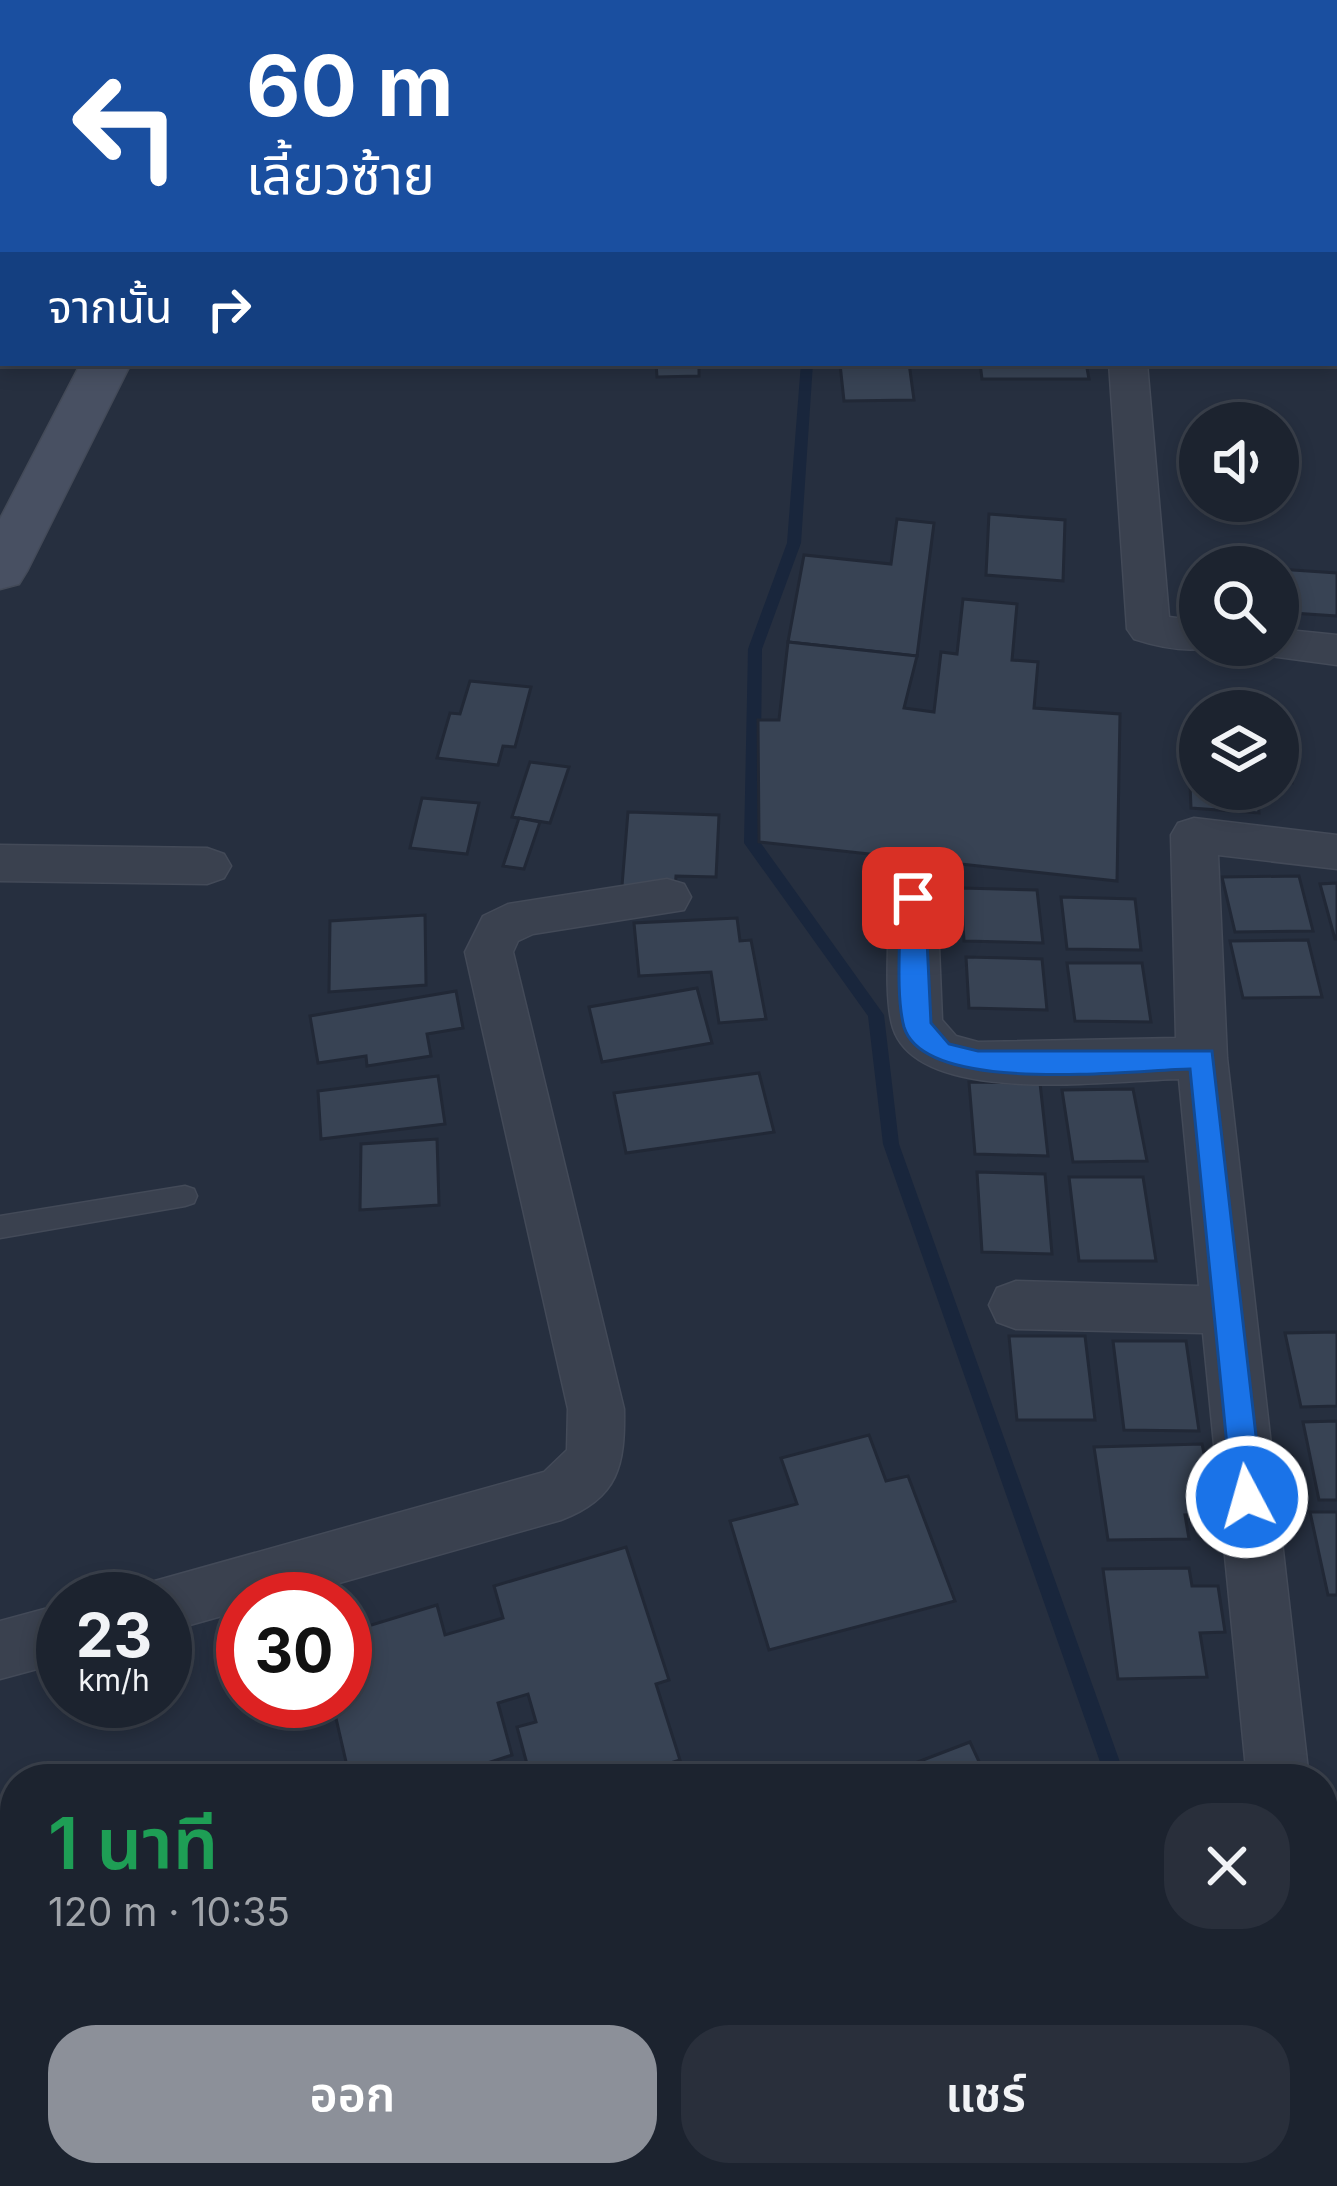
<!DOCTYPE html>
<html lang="th">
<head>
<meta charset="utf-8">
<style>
	:root { --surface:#1c232f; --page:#292f3b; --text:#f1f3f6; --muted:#a0a4aa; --line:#3a404b; --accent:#8c9099 }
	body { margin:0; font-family:Inter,"Noto Sans Thai",sans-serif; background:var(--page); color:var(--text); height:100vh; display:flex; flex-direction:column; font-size:45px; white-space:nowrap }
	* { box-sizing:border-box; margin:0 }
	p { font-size:39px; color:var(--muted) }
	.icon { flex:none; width:66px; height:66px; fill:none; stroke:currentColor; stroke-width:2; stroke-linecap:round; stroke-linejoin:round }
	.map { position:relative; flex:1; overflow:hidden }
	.drawer { position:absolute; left:0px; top:1764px; width:1338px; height:423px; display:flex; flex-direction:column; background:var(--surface); border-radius:48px 48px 0 0; box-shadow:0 6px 18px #0003,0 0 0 3px var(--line) }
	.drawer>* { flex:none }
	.top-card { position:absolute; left:0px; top:0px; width:1338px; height:366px; box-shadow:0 6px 18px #0003,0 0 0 3px var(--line); background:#1a4fa0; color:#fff; overflow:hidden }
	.controls { position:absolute; left:1179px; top:402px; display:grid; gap:24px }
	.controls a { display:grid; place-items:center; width:120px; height:120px; border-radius:50%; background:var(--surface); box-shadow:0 6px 18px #0003,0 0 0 3px var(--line); font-size:60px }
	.speed { position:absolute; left:36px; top:1572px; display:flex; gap:24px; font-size:60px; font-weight:700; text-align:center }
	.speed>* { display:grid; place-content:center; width:156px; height:156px; border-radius:50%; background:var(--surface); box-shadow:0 6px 18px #0003,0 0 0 3px var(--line); line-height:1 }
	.speed small { font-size:30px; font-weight:400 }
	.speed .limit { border:18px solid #d22; background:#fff; color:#111 }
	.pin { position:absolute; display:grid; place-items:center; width:102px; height:102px; color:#fff; margin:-51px; border-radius:24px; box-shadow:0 6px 18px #0006 }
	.me { position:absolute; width:132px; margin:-66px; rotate:354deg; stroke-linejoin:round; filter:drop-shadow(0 0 9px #0008) }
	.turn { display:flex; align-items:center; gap:42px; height:252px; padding:0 48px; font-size:54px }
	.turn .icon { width:156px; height:156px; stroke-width:2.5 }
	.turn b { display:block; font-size:84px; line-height:102px }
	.then { display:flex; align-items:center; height:114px; padding:0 48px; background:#0003; gap:24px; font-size:45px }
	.round { display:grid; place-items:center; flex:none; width:126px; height:126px; border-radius:48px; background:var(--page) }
	.overview { display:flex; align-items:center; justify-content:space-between; height:204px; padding:0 48px }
	h1 { font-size:72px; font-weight:600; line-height:90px; color:#1e9e55 }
	.action { display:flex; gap:24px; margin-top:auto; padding:24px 48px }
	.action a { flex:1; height:138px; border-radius:48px; background:var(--accent); color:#fff; font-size:48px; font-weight:600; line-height:138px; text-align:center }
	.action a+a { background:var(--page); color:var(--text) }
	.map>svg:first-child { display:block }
</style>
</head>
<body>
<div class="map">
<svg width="1337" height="2186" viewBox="0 0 1337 2186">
	<rect width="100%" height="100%" fill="#262f3f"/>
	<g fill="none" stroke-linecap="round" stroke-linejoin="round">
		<g fill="#19263c" fill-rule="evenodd">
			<rect x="771" y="0" width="10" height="3"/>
			<path d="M801 363H813L801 543 762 649 760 842 884 1015 899 1144 1126 1779H1106L883 1144 868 1016 744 843 748 649 787 543Z"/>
			<path d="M1150 2172H1172L1171 2186H1149Z"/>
		</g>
	</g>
	<g fill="#384354" stroke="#212836" stroke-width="3">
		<path d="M656 363H760V365L699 366V376L657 377Z"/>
		<path d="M909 363 914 400 844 401 840 364Z"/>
		<path d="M980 363H1086L1089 379H982Z"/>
		<path d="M989 514 1065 520 1063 581 986 575Z"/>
		<path d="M897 519 934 523 917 656 788 642 804 555 891 564Z"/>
		<path d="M1278 569 1337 573V616L1278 612Z"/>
		<path d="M963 599 1017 604 1012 660 1038 662 1034 708 1120 714 1117 881 759 842 758 720H779L788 642 917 656 904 708 934 712 941 652 957 654Z"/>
		<path d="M470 681 531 687 515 747 503 746 498 765 437 758 450 713 460 714Z"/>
		<path d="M1278 739 1288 740 1292 783 1278 782Z"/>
		<path d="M530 762 569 767 550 823 512 817Z"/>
		<path d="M1190 784 1200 789H1257L1259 813 1191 808Z"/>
		<path d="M422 798 479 803 467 854 410 848Z"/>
		<path d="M628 812 719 815 716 877 676 876 675 888 622 886Z"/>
		<path d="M519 818 540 822 524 869 503 866Z"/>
		<path d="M1299 876 1313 931 1235 932 1222 877Z"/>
		<path d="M1337 883V939H1335L1320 884Z"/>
		<path d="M961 888 1037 890 1043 943 964 941Z"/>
		<path d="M1061 897 1135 899 1141 950 1067 949Z"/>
		<path d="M425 915 426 985 329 992 330 921Z"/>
		<path d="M737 918 740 941 751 940 766 1019 719 1023 711 972 639 976 634 923Z"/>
		<path d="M1308 940 1322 997 1243 998 1230 941Z"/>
		<path d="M966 957 1042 959 1047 1010 969 1008Z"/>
		<path d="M1067 963H1142L1151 1022 1075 1021Z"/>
		<path d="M697 988 712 1043 602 1062 589 1007Z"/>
		<path d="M456 991 463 1028 427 1034 431 1056 367 1066 366 1056 318 1063 310 1016Z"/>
		<path d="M759 1073 774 1132 626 1153 614 1093Z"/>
		<path d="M438 1076 445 1124 321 1139 318 1091Z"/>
		<path d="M969 1082 1040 1083 1048 1156 975 1154Z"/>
		<path d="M1133 1089 1147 1161 1073 1162 1062 1090Z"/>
		<path d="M437 1139 439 1205 360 1210 361 1144Z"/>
		<path d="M977 1172 1045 1174 1052 1254 982 1252Z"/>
		<path d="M1069 1177H1143L1156 1261H1079Z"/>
		<path d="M1337 1332V1406L1301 1407 1285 1333Z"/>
		<path d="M1009 1336H1085L1095 1420H1017Z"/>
		<path d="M1113 1341H1186L1199 1431 1124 1430Z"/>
		<path d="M1337 1421V1500H1319L1303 1422Z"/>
		<path d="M869 1435 886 1481 908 1476 955 1601 769 1650 730 1521 797 1504 781 1458Z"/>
		<path d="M1202 1444 1217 1514 1185 1515 1189 1539 1108 1540 1094 1447Z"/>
		<path d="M1310 1512H1337V1595H1328Z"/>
		<path d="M626 1547 669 1680 656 1684 680 1760 620 1779H531L517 1727 536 1722 528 1694 498 1703 512 1755 439 1779H350L335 1714 316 1720 311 1701H345V1633L437 1605 445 1635 503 1618 494 1586Z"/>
		<path d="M1189 1568 1192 1586H1218L1225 1632 1200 1633 1207 1677 1118 1679 1103 1569Z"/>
		<path d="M970 1742 987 1779 876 1778Z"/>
	</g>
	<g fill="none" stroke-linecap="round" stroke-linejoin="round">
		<g stroke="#434a58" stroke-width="3">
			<g id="lane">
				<rect x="485" y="0" width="16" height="3"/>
				<rect x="1335" y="327" width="2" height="11"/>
				<path d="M185 1186 194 1189 197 1196 194 1203 185 1206 0 1238V1216Z"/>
			</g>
		</g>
		<g stroke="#434a58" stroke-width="3">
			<g id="street">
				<path d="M962 0H994L995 3H963Z"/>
				<path d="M1109 363H1147L1169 617 1200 621V645L1215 646C1190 654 1159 647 1134 639L1127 629Z"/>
				<path d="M1278 629 1337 635V665L1263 655 1257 645H1278Z"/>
				<path d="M1194 818 1337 835V869L1218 855 1227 1058 1309 1779H1247L1203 1333 1016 1329 997 1322 989 1305 997 1288 1016 1281 1199 1286 1179 1079C1112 1080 919 1108 893 1028 883 996 890 933 889 898L896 885 913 880 930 885 937 898 942 1020 956 1036 978 1042 1176 1038 1171 835 1178 823Z"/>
				<path d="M0 845 207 848 224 854 231 866 224 878 207 884 0 881Z"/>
				<path d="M667 879 684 884 691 897 684 910 533 934 518 941 513 952 624 1409C625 1465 619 1498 561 1520L283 1599H243V1610L165 1632V1599H137L144 1584 544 1472 567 1450 568 1409 465 952 483 916 508 904Z"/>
				<path d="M63 1604V1662L0 1679V1621Z"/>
				<path d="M15 2025V2093L0 2098V2030Z"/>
				<path d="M1323 2138 1337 2144V2186H1288L1286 2172H1323Z"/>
			</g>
		</g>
		<g stroke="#434a58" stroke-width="3">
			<g id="secondary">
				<rect x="1335" y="74" width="2" height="26"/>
				<path d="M81 363H131L27 571 19 584 0 589V519Z"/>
			</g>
		</g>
		<use href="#lane" fill="#3a414f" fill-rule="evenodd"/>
		<use href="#street" fill="#3a414f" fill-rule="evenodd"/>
		<use href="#secondary" fill="#485062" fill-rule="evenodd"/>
	</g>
	<path fill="#1a73e8" stroke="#114b97" stroke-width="3" d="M913 889 925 898 931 1023 949 1044 978 1051H1212L1263 1497 1258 1507 1247 1512 1236 1507 1232 1497 1190 1069C1131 1070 925 1096 904 1027 895 994 901 934 900 898Z"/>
</svg>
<div class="controls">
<a><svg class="icon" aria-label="sound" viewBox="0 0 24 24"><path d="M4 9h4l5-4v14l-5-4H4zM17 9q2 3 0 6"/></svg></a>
<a><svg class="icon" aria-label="search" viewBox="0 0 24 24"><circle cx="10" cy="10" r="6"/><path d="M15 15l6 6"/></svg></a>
<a><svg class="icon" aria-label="layers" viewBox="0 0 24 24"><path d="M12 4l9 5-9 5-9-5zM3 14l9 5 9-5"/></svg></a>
</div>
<div class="speed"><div>23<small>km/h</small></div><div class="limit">30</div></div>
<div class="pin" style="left:913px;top:898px;background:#d93025"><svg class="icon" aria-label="arrive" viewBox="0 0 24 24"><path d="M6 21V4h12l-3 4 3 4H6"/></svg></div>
<svg class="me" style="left:1247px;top:1497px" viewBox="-20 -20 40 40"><circle r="17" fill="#1a73e8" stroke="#fff" stroke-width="3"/><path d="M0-11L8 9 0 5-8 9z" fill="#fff"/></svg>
<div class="top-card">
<div class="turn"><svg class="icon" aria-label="left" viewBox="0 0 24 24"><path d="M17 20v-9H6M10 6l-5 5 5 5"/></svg><div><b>60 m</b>เลี้ยวซ้าย</div></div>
<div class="then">จากนั้น<svg class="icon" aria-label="right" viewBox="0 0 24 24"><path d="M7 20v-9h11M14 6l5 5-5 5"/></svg></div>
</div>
<section class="drawer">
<div class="overview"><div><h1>1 นาที</h1><p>120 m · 10:35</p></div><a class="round"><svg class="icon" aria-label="close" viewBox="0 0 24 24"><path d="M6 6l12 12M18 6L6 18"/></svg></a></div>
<div class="action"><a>ออก</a><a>แชร์</a></div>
</section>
</div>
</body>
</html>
